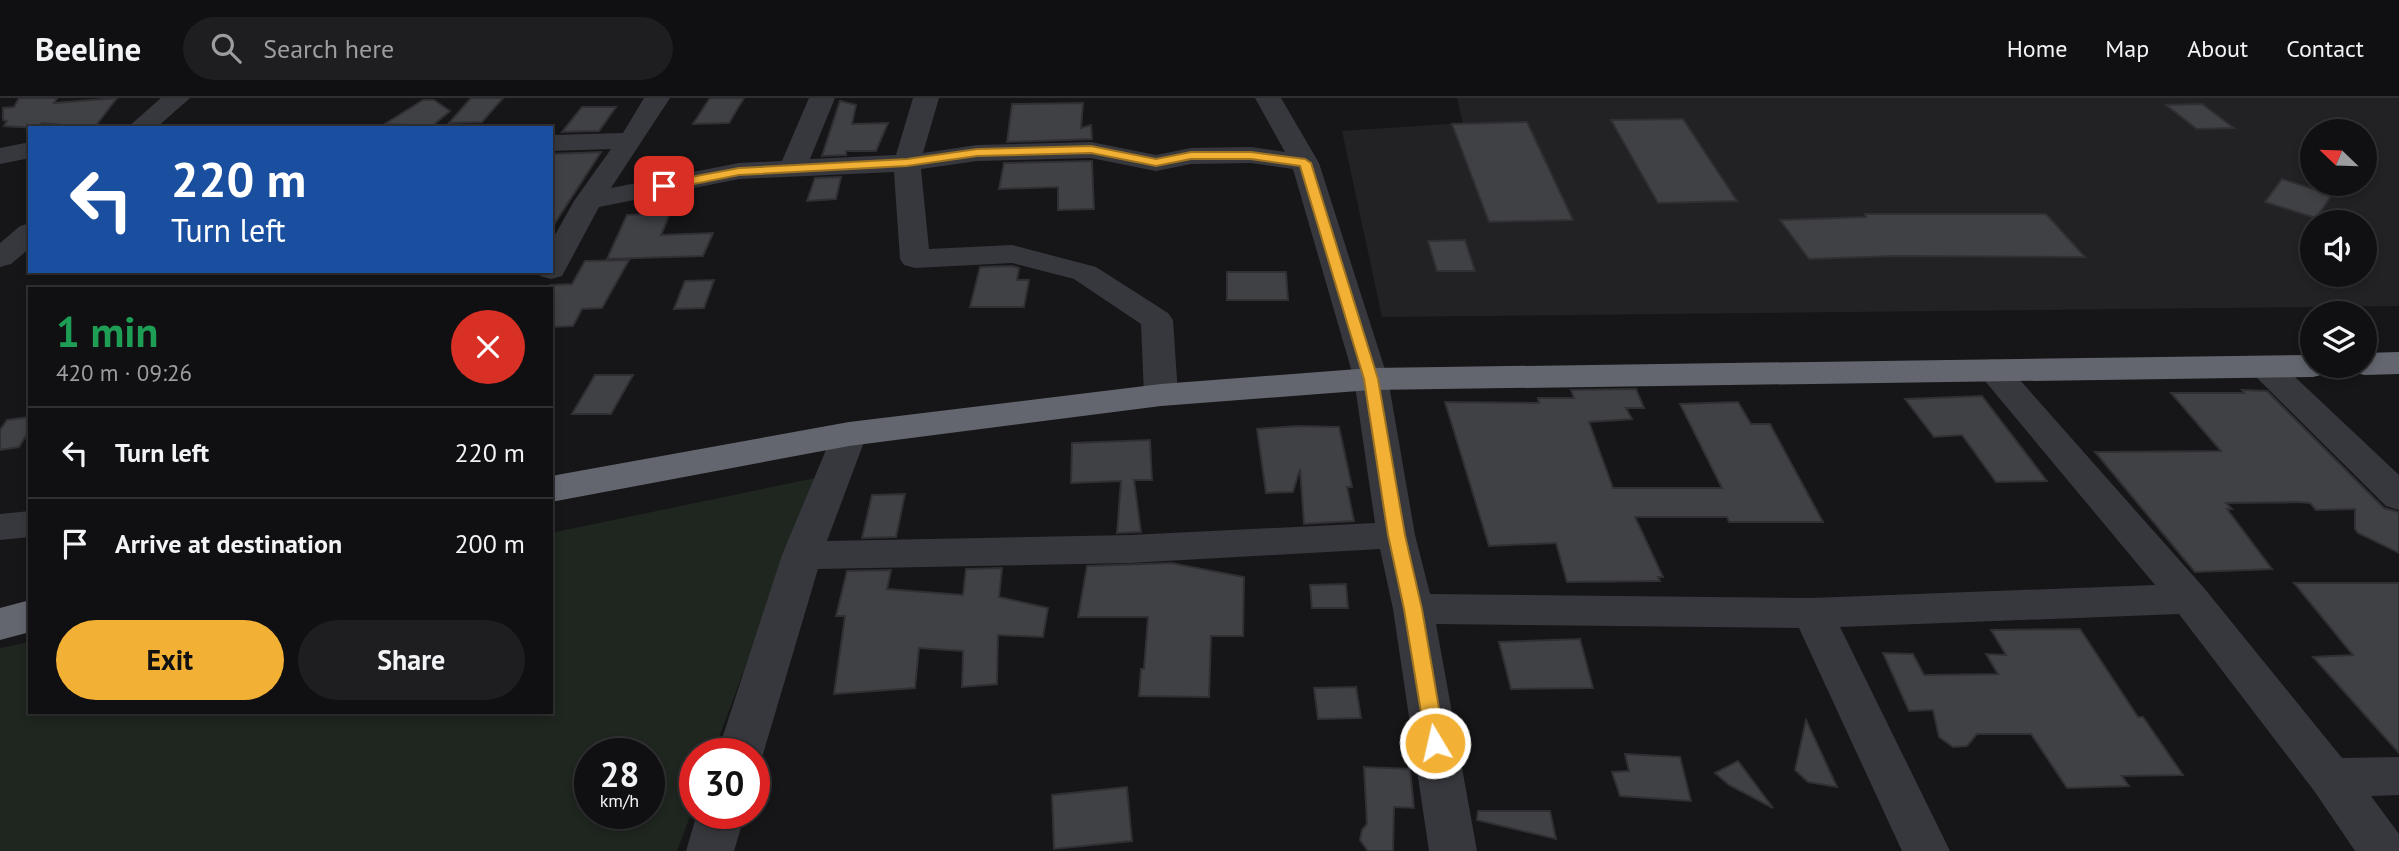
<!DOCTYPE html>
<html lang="en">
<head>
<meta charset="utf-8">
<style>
	:root { --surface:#101012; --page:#1e1e20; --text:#f1f3f6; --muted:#9c9d9f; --line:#303032; --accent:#f2b134 }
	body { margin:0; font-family:"PT Sans",sans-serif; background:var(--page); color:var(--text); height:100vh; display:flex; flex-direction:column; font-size:26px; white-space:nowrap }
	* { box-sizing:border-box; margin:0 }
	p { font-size:23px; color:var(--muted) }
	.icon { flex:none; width:38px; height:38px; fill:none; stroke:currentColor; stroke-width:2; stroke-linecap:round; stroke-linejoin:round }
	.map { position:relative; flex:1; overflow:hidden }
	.details { position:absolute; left:28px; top:189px; width:525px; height:427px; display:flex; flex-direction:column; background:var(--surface); border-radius:0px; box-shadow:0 4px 10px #0003,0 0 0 2px var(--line) }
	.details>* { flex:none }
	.guide { position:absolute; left:28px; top:28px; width:525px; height:147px; border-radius:0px; box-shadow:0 4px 10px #0003,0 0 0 2px var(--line); background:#1a4fa0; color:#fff; overflow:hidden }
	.needle { width:46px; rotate:293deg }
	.controls { position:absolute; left:2300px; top:21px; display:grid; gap:14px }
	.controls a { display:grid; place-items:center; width:77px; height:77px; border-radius:50%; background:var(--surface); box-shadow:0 4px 10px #0003,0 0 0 2px var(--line); font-size:35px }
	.speed { position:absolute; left:574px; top:640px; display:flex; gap:14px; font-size:35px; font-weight:700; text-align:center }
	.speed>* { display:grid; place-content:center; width:91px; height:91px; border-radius:50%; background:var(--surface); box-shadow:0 4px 10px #0003,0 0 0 2px var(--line); line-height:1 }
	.speed small { font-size:18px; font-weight:400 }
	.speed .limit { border:10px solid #d22; background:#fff; color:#111 }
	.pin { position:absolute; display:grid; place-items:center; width:60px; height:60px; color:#fff; margin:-30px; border-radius:14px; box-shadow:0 4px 10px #0006 }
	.me { position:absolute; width:77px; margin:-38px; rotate:351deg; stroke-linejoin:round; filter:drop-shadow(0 0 5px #0008) }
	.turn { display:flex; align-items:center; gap:24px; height:147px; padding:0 28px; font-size:32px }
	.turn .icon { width:91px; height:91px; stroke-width:2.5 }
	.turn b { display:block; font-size:49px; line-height:60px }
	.round { display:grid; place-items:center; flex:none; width:74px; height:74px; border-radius:37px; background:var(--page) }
	.head { display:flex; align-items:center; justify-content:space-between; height:119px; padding:0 28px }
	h1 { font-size:42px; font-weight:700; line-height:52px; color:#1e9e55 }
	.primary-button { display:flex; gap:14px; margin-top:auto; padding:14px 28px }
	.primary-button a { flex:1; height:80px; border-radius:42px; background:var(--accent); color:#111; font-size:28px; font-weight:700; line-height:80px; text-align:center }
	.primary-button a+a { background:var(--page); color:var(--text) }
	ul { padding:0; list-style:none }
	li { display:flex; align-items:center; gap:21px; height:91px; padding:0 28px; border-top:2px solid var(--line) }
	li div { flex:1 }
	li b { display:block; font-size:26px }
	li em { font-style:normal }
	header { display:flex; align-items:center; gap:42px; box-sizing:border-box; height:98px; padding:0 35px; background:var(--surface); border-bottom:2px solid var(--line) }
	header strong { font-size:33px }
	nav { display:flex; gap:38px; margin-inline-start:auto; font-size:24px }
	.search { width:490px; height:63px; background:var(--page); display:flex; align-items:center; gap:18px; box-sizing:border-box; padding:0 24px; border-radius:38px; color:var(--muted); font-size:26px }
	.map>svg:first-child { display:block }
</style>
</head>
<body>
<header>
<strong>Beeline</strong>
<div class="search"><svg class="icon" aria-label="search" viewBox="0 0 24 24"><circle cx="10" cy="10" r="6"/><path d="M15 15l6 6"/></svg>Search here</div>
<nav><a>Home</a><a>Map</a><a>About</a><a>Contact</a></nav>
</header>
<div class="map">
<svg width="2399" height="753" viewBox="0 0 2399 753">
	<rect width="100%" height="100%" fill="#161618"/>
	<path fill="#222225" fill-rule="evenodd" d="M1457 0H2399V208L1382 219 1342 33 1463 25ZM2312 33H2364V86H2312ZM2312 124H2364V177H2312Z"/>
	<path fill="#1e261f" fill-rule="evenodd" d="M815 380 713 656H695V705L677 753H0V550L30 544V614H551V435ZM590 656H649V716H590Z"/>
	<g fill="#404145" stroke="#303034" stroke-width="2">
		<path d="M19 0H57L54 5 117 0 94 30 42 25 38 30 4 28 7 23 3 22V10L14 9Z"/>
		<path d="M471 0H503L482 24 449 25Z"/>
		<path d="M710 0H744L729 25 693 26Z"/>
		<path d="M423 2H434L450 13 432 28 385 26Z"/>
		<path d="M840 3 856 7 852 26 888 25 876 53H846V57L822 58Z"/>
		<path d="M1083 5 1081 30 1091 27 1092 41 1007 44 1012 6Z"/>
		<path d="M2202 6 2234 30 2197 31 2166 7Z"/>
		<path d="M582 9H616L599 33 562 34Z"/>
		<path d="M1683 21 1737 103 1658 105 1611 22Z"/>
		<path d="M1527 24 1573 122 1489 124 1452 26Z"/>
		<path d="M601 54 551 131V56Z"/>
		<path d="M1092 63 1094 111 1058 112V89L999 91 1004 65Z"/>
		<path d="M841 79 836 101 807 103 815 80Z"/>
		<path d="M2282 81 2332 97 2316 120 2265 104Z"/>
		<path d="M670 115 661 137 713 135 703 158 607 161 627 117Z"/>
		<path d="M1865 116H2046L2085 159 1895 158 1809 161 1780 122 1866 119Z"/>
		<path d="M1465 142 1475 173H1437L1428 143Z"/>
		<path d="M629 162 602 210 582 211 573 228 551 229V187L572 186 585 163Z"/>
		<path d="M1012 168 1019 170 1017 182H1029L1024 209H970L980 169Z"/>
		<path d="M1227 174H1286L1288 202H1227Z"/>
		<path d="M714 182 704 210 674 211 685 183Z"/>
		<path d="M595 277H633L611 316H572Z"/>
		<path d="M1636 291 1644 310H1626L1632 321 1589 324 1613 390H1722L1680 306 1738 304 1751 326H1770L1823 424H1729L1727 419H1635L1663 479H1658L1660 483 1567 484 1556 445 1489 448 1445 304 1539 305 1538 300H1574L1571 292Z"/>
		<path d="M2242 292 2267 293 2384 410 2399 414V455L2358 435 2355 431V411L2316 412 2310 405 2298 404 2226 405 2232 411H2227L2272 471 2195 474 2095 354 2221 353 2171 295H2244Z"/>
		<path d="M1982 298 2047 383 1996 384 1962 337 1934 339 1905 301Z"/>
		<path d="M30 319V331L19 349 0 352V332L7 322Z"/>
		<path d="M1296 328 1339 329 1352 389H1347L1354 423 1304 426 1300 371 1293 394 1266 395 1257 331Z"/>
		<path d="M1150 342 1152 382H1134L1141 434 1117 435 1121 383 1071 385 1072 345Z"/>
		<path d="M905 396 896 439 862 440 872 397Z"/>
		<path d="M1171 465 1244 479 1243 538H1211L1209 599 1139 598 1141 571H1144L1148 519H1078L1087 468Z"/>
		<path d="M1002 470 999 499 1048 510 1043 539 998 537 997 586 962 589 963 553 919 550 915 590 834 596 845 518H836L847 473 891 472 887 491 963 497 966 471Z"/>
		<path d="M2294 485H2399V655L2313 559 2353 557Z"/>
		<path d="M1346 486 1348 510H1312L1310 487Z"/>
		<path d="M2080 531 2138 619H2143L2183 677 2122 678 2129 688 2067 690 2031 636H1977L1967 648 1953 649 1939 639 1933 612 1909 613 1883 555 1913 556 1924 577 1998 576 1986 556 2006 557 1991 532Z"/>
		<path d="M1580 541 1593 590 1511 591 1499 544Z"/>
		<path d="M1356 589 1361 620 1318 621 1314 590Z"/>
		<path d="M1806 622 1837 689 1808 684 1795 672Z"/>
		<path d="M1625 656 1680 659 1691 703 1620 698 1612 674 1629 673Z"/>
		<path d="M1738 663 1773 710 1729 687 1715 675Z"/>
		<path d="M1364 669 1410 671 1414 710 1394 709 1393 753H1368L1360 742 1362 732 1367 726Z"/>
		<path d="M1127 689 1132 743 1054 751 1052 697Z"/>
		<path d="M1478 713H1550L1556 741 1477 722Z"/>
	</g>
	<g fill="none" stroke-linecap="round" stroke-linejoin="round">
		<g fill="#37383d" fill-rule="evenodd">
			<path d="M161 0H190L156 30H127Z"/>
			<path d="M644 0H670L611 90 739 65 782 63 809 0H835L810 61 896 57 913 0H939L923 55 977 47 1091 44 1156 57 1191 50 1251 49 1285 54 1255 0H1281L1319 65 1388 281 1415 437 1430 496 1812 500 2155 487 1975 271 1980 264 1992 261 2004 264 2204 490 2342 660 2399 659V697L2371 698 2399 736V753H2355L2315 694 2179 516 1840 529 1950 753H1902L1799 530 1436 526 1477 753H1429L1393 511 1380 451 1130 465 818 471 763 656 756 669 754 656H717L782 457 836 328 849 325 862 328 867 336 827 443 1130 437 1375 425 1354 281 1293 71 1251 65 1191 66 1156 73 1091 60 977 63 921 71 929 151 1012 147 1096 169 1168 215 1173 222 1178 297 1173 305 1161 308 1149 305 1144 297 1141 226 1074 181 1012 165 915 170 904 167 900 161 894 74 739 81 599 109 562 178 551 181 540 178 537 173H551V144L574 103 611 51 551 53V37L623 35Z"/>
			<path d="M30 44V60L0 66V50Z"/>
			<path d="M30 125V150L11 166 0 169V145L20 128Z"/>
			<path d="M2265 259 2277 262 2399 377V412L2386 408 2253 276 2248 269 2253 262Z"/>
			<path d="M30 413V439L0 442V416Z"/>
			<path d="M697 716H745L734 753H686Z"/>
		</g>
		<g fill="#63666e" fill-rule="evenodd">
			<path d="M2399 254V276L2364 277 2352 273 2348 268H2364V255Z"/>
			<path d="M2312 257V268H2330L2325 276 2313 279 1371 292 1161 308 849 348 551 404V378L849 324 1161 286 1371 270Z"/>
			<path d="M30 502V534L0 542V510Z"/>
		</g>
	</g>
	<path fill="#f2b134" stroke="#9d7322" stroke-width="2" d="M1091 48 1156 61 1191 54H1251L1305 61 1311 65 1378 281 1405 437 1422 511 1445 645 1442 651 1435 653 1428 651 1426 645 1404 511 1388 437 1364 281 1300 68 1251 61H1191L1156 68 1091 55 977 58 907 68 739 77 664 92 658 88 664 84 739 70 907 61 977 51Z"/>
</svg>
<div class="controls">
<a><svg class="needle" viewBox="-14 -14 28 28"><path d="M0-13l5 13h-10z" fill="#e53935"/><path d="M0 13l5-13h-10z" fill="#9c9d9f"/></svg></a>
<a><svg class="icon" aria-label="sound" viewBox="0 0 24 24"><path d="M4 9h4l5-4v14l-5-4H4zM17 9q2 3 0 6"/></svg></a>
<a><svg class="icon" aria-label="layers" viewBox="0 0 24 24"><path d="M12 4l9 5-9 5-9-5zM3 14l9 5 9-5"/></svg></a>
</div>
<div class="speed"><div>28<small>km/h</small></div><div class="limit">30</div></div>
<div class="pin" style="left:664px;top:88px;background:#d93025"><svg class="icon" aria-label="arrive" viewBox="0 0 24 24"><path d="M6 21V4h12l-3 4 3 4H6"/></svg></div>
<svg class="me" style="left:1435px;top:645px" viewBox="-20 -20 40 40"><circle r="17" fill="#f2b134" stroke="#fff" stroke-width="3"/><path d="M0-11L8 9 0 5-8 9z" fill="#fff"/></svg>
<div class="guide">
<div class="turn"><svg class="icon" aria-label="left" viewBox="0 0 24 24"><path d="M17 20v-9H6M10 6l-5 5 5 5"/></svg><div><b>220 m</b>Turn left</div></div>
</div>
<section class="details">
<div class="head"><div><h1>1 min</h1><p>420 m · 09:26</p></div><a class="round" style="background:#d93025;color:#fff"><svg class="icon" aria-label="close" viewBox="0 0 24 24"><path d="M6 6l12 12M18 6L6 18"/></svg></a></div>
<ul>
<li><svg class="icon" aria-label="left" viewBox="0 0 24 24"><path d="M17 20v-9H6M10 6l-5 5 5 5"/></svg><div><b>Turn left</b></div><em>220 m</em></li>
<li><svg class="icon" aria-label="arrive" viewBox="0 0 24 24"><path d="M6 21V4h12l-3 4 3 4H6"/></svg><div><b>Arrive at destination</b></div><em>200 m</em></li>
</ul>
<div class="primary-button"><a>Exit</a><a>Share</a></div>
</section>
</div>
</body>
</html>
